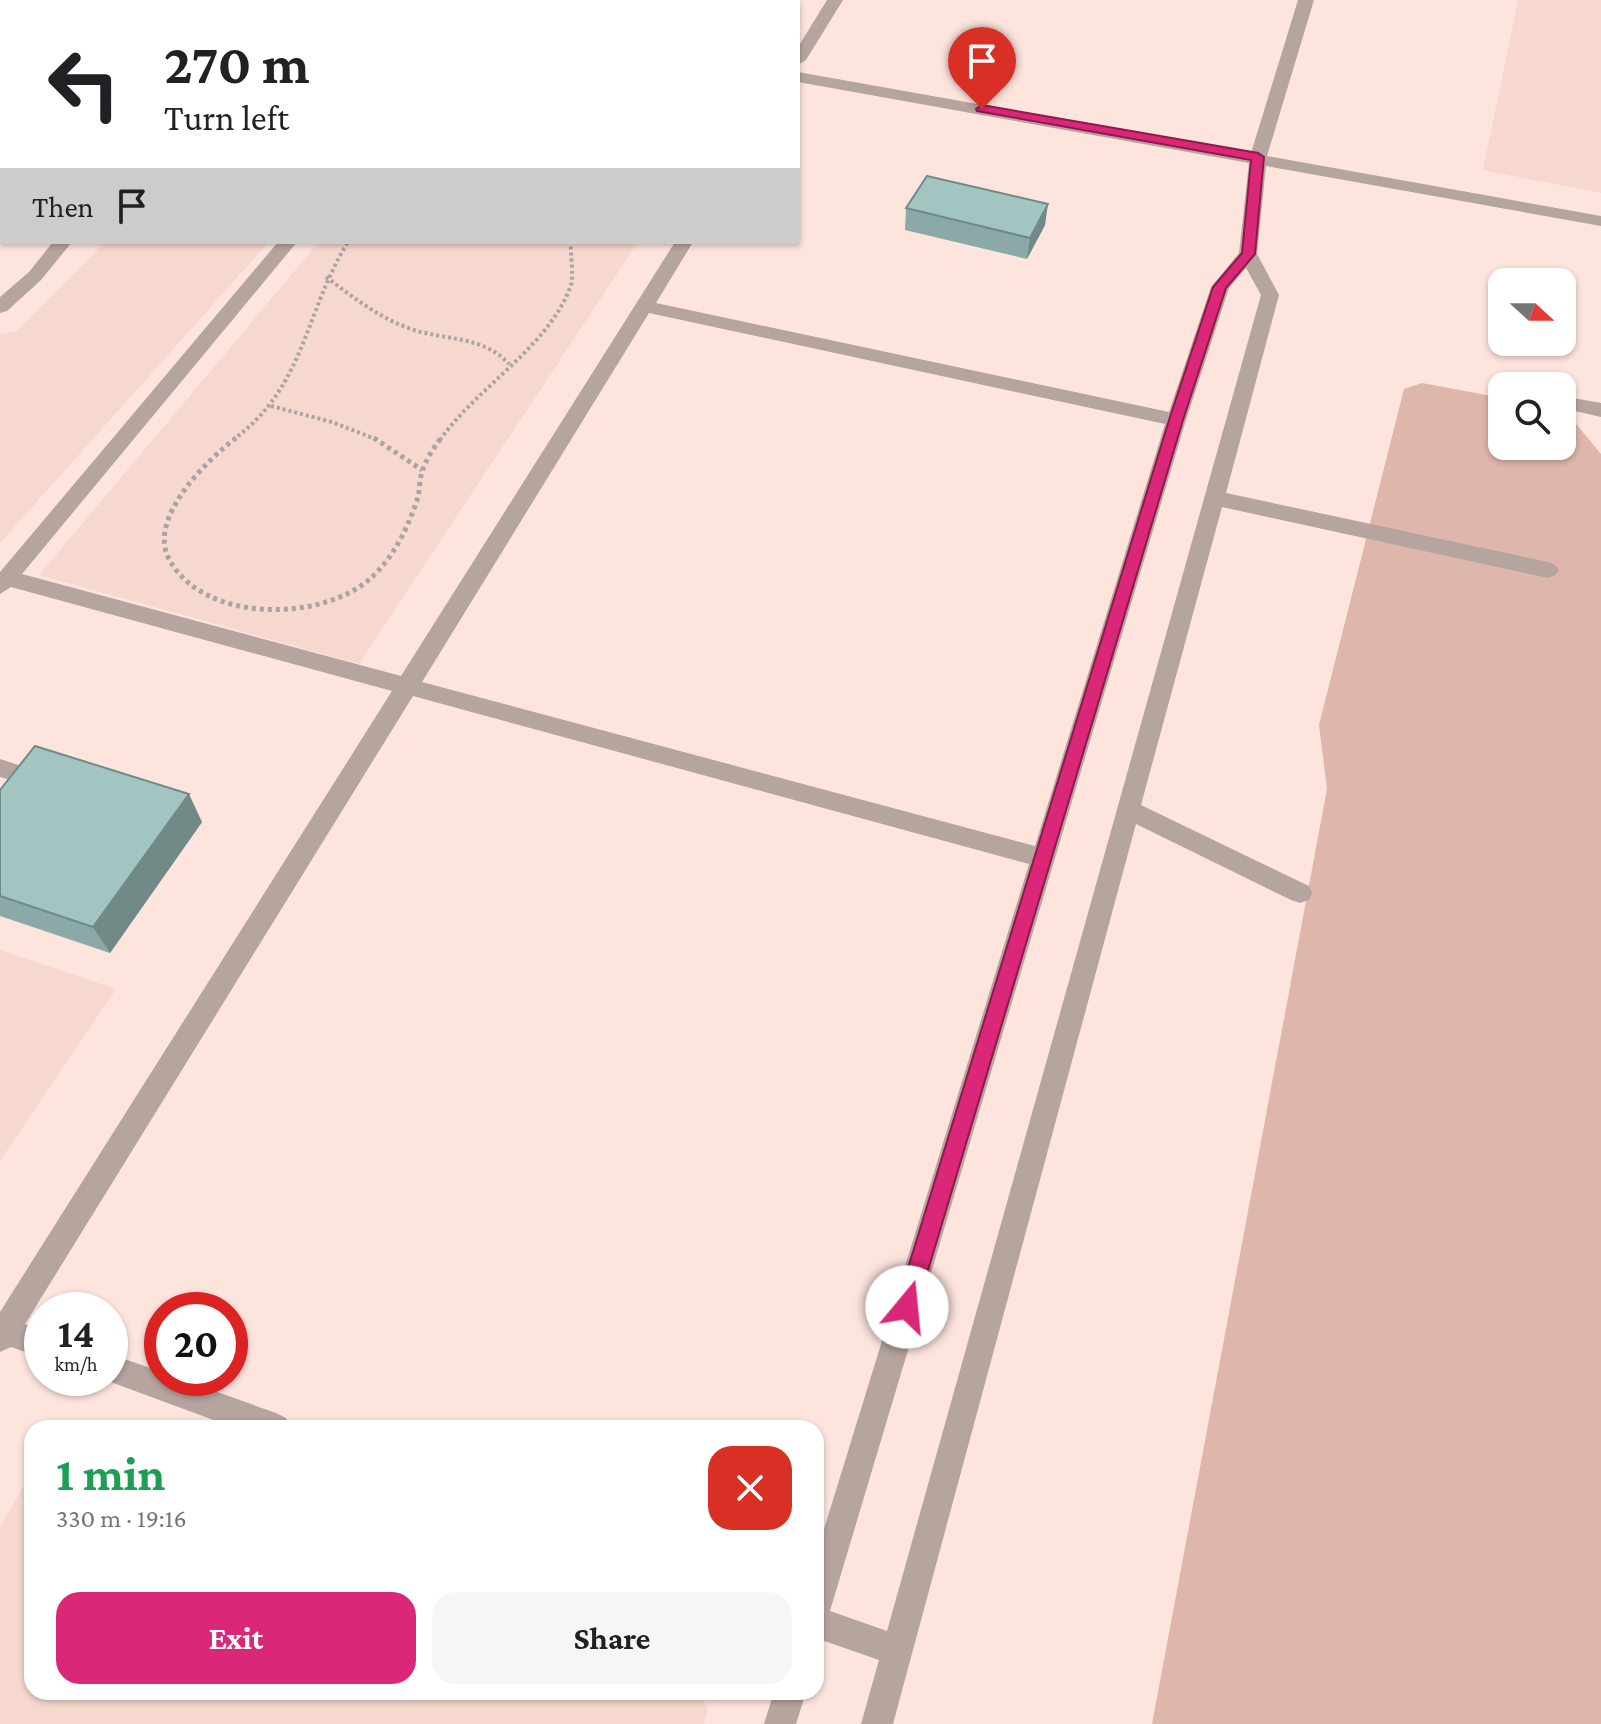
<!DOCTYPE html>
<html lang="en">
<head>
<meta charset="utf-8">
<style>
	:root { --surface:#fff; --page:#f6f6f6; --text:#202124; --muted:#757577; --accent:#db2777 }
	body { margin:0; font-family:"Crimson Pro",serif; background:var(--page); color:var(--text); height:100vh; display:flex; flex-direction:column; font-size:30px; white-space:nowrap }
	* { box-sizing:border-box; margin:0 }
	p { font-size:26px; color:var(--muted) }
	.icon { flex:none; width:44px; height:44px; fill:none; stroke:currentColor; stroke-width:2; stroke-linecap:round; stroke-linejoin:round }
	.map { position:relative; flex:1; overflow:hidden }
	.sheet { position:absolute; left:24px; top:1420px; width:800px; height:280px; display:flex; flex-direction:column; background:var(--surface); border-radius:24px; box-shadow:0 2px 6px #0004 }
	.sheet>* { flex:none }
	.hud { position:absolute; left:0px; top:0px; width:800px; height:244px; box-shadow:0 2px 6px #0004; background:#fff; color:var(--text); overflow:hidden }
	.needle { width:52px; rotate:111deg }
	.fabs { position:absolute; left:1488px; top:268px; display:grid; gap:16px }
	.fabs a { display:grid; place-items:center; width:88px; height:88px; border-radius:16px; background:var(--surface); box-shadow:0 2px 6px #0004; font-size:40px }
	.speed { position:absolute; left:24px; top:1292px; display:flex; gap:16px; font-size:40px; font-weight:700; text-align:center }
	.speed>* { display:grid; place-content:center; width:104px; height:104px; border-radius:50%; background:var(--surface); box-shadow:0 2px 6px #0004; line-height:1 }
	.speed small { font-size:20px; font-weight:400 }
	.speed .limit { border:12px solid #d22; background:#fff; color:#111 }
	.pin { position:absolute; display:grid; place-items:center; width:68px; height:68px; color:#fff; margin:-82px -34px; border-radius:50% 50% 50% 0; rotate:-45deg; box-shadow:0 0 8px #0007 }
	.pin .icon { rotate:45deg }
	.me { position:absolute; width:88px; margin:-44px; rotate:17deg; stroke-linejoin:round; filter:drop-shadow(0 0 6px #0008) }
	.turn { display:flex; align-items:center; gap:28px; height:168px; padding:0 32px; font-size:36px }
	.turn .icon { width:104px; height:104px; stroke-width:2.5 }
	.turn b { display:block; font-size:56px; line-height:68px }
	.then { display:flex; align-items:center; height:76px; padding:0 32px; background:#0003; gap:16px; font-size:30px }
	.round { display:grid; place-items:center; flex:none; width:84px; height:84px; border-radius:24px; background:var(--page) }
	.headline { display:flex; align-items:center; justify-content:space-between; height:136px; padding:0 32px }
	h1 { font-size:48px; font-weight:700; line-height:60px; color:#1e9e55 }
	.button { display:flex; gap:16px; margin-top:auto; padding:16px 32px }
	.button a { flex:1; height:92px; border-radius:24px; background:var(--accent); color:#fff; font-size:32px; font-weight:700; line-height:92px; text-align:center }
	.button a+a { background:var(--page); color:var(--text) }
	.map>svg:first-child { display:block }
</style>
</head>
<body>
<div class="map">
<svg width="1601" height="1724" viewBox="0 0 1601 1724">
	<rect width="100%" height="100%" fill="#fcf5f3"/>
	<path fill="#fde5de" fill-rule="evenodd" d="M0 0H1601V1724H0ZM2 2H798V242H2ZM1502 282H1562V342H1502ZM1502 386H1562V446H1502ZM42 1310H110V1378H42ZM162 1310H230V1378H162ZM32 1428H816V1692H32Z"/>
	<g fill="#f7d8cf">
		<path d="M1518 0H1601V193L1483 170Z"/>
		<path d="M105 242H269L0 543V334L15 332Z"/>
		<path d="M319 242H638L359 664 39 575Z"/>
		<path d="M0 950 116 989 0 1161Z"/>
		<path d="M32 1471V1692H698L708 1709 704 1724H0V1527Z"/>
	</g>
	<path fill="#deb6ab" d="M1422 383 1502 398V446H1562V412L1567 413 1601 454V1724H1152L1327 789 1319 725 1404 389Z"/>
	<g fill="none" stroke-linecap="round" stroke-linejoin="round">
		<g stroke="#aba3a1" stroke-width="4" stroke-dasharray="3 3" stroke-linecap="butt">
			<path d="M326 277C353 297 379 318 411 329 446 341 482 335 509 364"/>
			<path d="M271 406 332 422 378 440"/>
			<path d="M233 440C306 386 304 313 348 242"/>
			<path d="M440 440C477 387 550 346 571 285 574 278 570 253 571 242"/>
		</g>
		<g stroke="#aba3a1" stroke-width="5" stroke-dasharray="4 4" stroke-linecap="butt">
			<path d="M236 438C208 459 147 518 169 559 204 624 322 622 371 578 393 558 408 528 417 500 420 492 419 484 421 476 424 462 433 449 441 438"/>
			<path d="M374 438 422 470"/>
		</g>
		<g fill="#b6a49f" fill-rule="evenodd">
			<path d="M827 0H843L806 60 798 65V47Z"/>
			<path d="M1298 0H1314L1267 156 1601 216V226L1266 166 1257 254 1279 295 1226 493 1548 562 1555 565 1559 570 1555 575 1548 578 1222 507 1141 805 1309 886 1312 893 1309 900 1300 903 1291 900 1136 824 893 1724H861L879 1660 816 1638V1555L1029 864 413 696 25 1324 42 1330V1358L11 1347 0 1352V1312L392 691 11 587 0 594V572L278 242H297L22 574 401 676 675 242H693L656 303 1169 412 1211 287 1239 253 1249 163 798 82V72L1251 153ZM1246 268 1261 295 887 1631 830 1611 1186 420 1229 288ZM649 313 1165 424 1035 846 422 682Z"/>
			<path d="M53 242H72L41 280 7 311 0 313V297L29 272Z"/>
			<path d="M1562 396 1601 403V417L1562 408Z"/>
			<path d="M0 759 28 768 32 774 28 780 20 783 0 777Z"/>
			<path d="M110 1354 162 1372V1378H178L276 1413 286 1418 291 1428H235L100 1378H110Z"/>
			<path d="M774 1692H806L796 1724H764Z"/>
		</g>
	</g>
	<g fill="#8ba9a7">
		<path d="M609 0H727L726 2H610Z"/>
		<path d="M906 208 1045 225 1027 259 905 230Z"/>
		<path d="M0 790 202 822 110 953 0 916Z"/>
	</g>
	<g fill="#718a88">
		<path d="M162 0H214L212 2H160Z"/>
		<path d="M2 155V212L0 214V157Z"/>
		<path d="M1048 204 1045 225 1027 259 1030 238Z"/>
		<path d="M189 794 202 822 110 953 93 927Z"/>
	</g>
	<g fill="#a2c5c2" stroke="#718a88" stroke-width="2">
		<path d="M0 0H162L160 2H2V155L0 157Z"/>
		<path d="M620 0H707L706 2H632Z"/>
		<path d="M927 176 1048 204 1030 238 906 208Z"/>
		<path d="M35 746 189 794 93 927 0 896V790Z"/>
	</g>
	<path fill="#db2777" stroke="#8e194d" stroke-width="2" d="M982 105 1258 153 1264 157 1255 254 1226 288 1183 420 917 1307 914 1314 907 1317 899 1314 896 1307 1169 420 1213 287 1242 253 1251 160 977 111 976 109Z"/>
</svg>
<div class="fabs">
<a><svg class="needle" viewBox="-14 -14 28 28"><path d="M0-13l5 13h-10z" fill="#e53935"/><path d="M0 13l5-13h-10z" fill="#757577"/></svg></a>
<a><svg class="icon" aria-label="search" viewBox="0 0 24 24"><circle cx="10" cy="10" r="6"/><path d="M15 15l6 6"/></svg></a>
</div>
<div class="speed"><div>14<small>km/h</small></div><div class="limit">20</div></div>
<div class="pin" style="left:982px;top:109px;background:#d93025"><svg class="icon" aria-label="arrive" viewBox="0 0 24 24"><path d="M6 21V4h12l-3 4 3 4H6"/></svg></div>
<svg class="me" style="left:907px;top:1307px" viewBox="-20 -20 40 40"><circle r="19" fill="#fff"/><path d="M0-13L10 11 0 6-10 11z" fill="#db2777"/></svg>
<div class="hud">
<div class="turn"><svg class="icon" aria-label="left" viewBox="0 0 24 24"><path d="M17 20v-9H6M10 6l-5 5 5 5"/></svg><div><b>270 m</b>Turn left</div></div>
<div class="then">Then<svg class="icon" aria-label="arrive" viewBox="0 0 24 24"><path d="M6 21V4h12l-3 4 3 4H6"/></svg></div>
</div>
<section class="sheet">
<div class="headline"><div><h1>1 min</h1><p>330 m · 19:16</p></div><a class="round" style="background:#d93025;color:#fff"><svg class="icon" aria-label="close" viewBox="0 0 24 24"><path d="M6 6l12 12M18 6L6 18"/></svg></a></div>
<div class="button"><a>Exit</a><a>Share</a></div>
</section>
</div>
</body>
</html>
